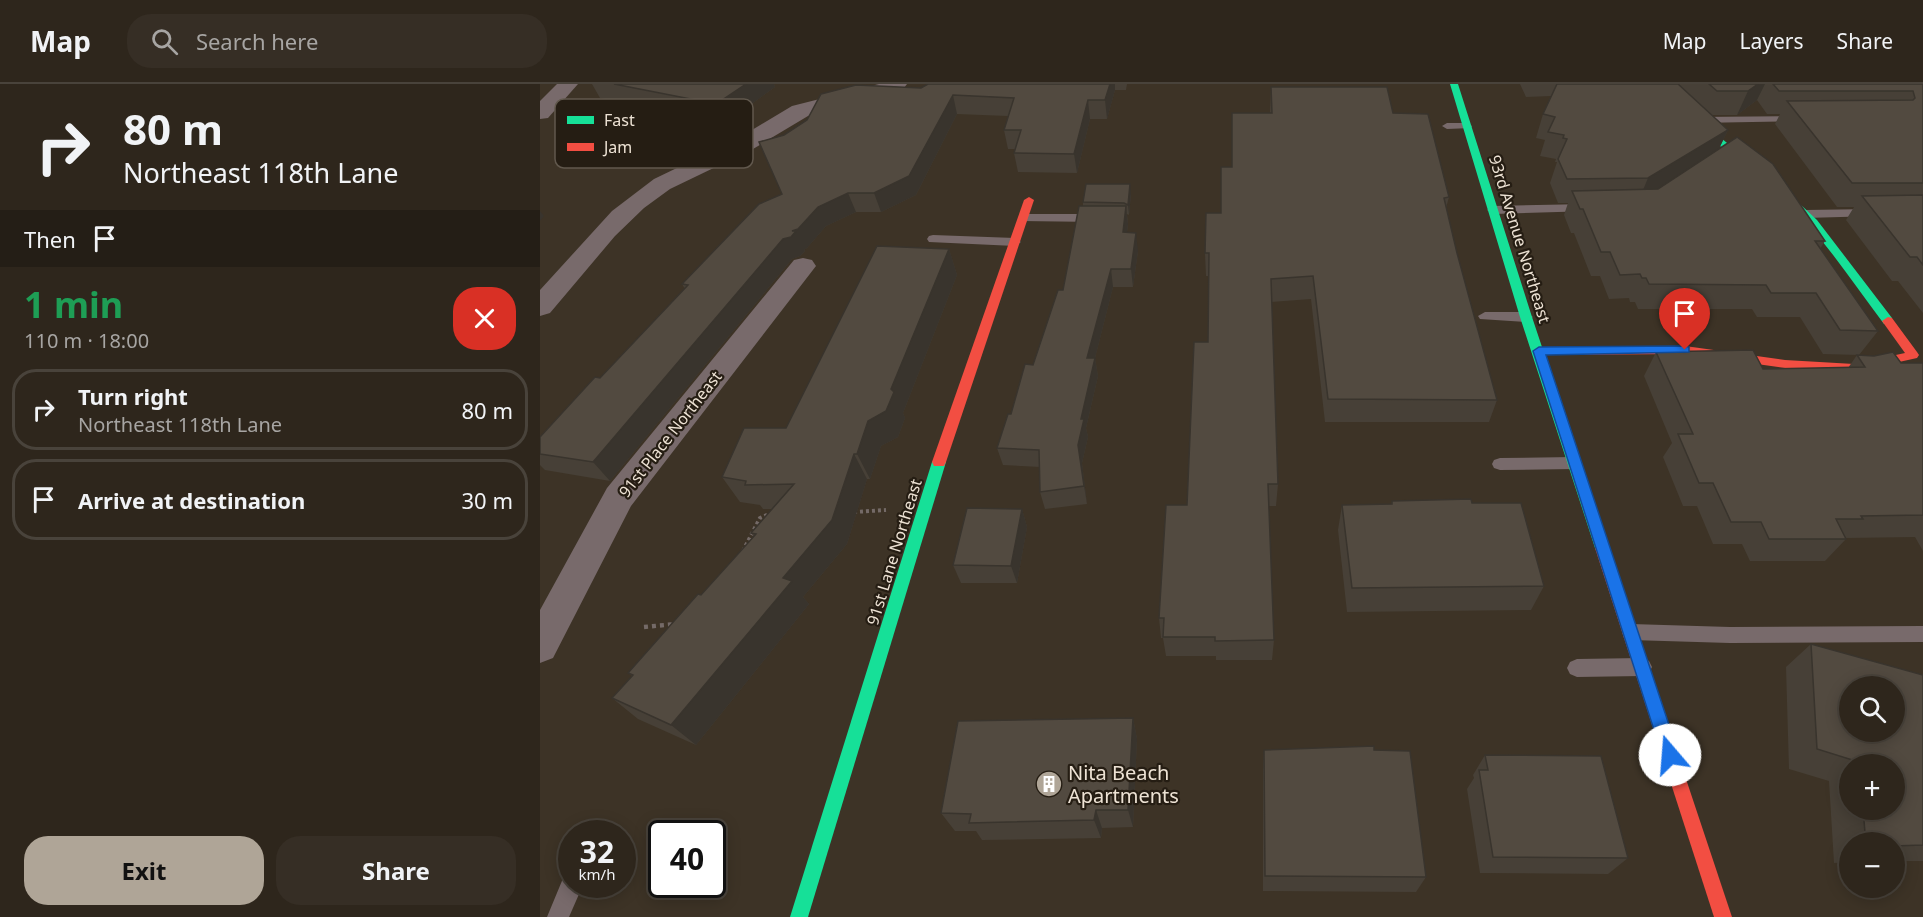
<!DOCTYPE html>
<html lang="en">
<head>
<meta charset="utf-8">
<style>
	:root { --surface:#2e261c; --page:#362e25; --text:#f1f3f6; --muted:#a7a5a3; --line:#49433b; --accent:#afa597 }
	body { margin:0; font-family:"Noto Sans",sans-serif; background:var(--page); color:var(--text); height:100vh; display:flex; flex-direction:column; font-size:22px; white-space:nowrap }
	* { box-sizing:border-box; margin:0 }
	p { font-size:20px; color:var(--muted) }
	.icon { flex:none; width:33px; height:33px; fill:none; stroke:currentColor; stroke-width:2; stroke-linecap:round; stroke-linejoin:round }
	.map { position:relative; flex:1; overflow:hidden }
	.panel { display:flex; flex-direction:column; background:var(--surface); width:540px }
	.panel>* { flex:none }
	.hud { background:#2e261c; color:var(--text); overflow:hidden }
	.fabs { position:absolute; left:1299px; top:592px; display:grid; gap:12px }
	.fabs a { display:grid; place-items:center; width:66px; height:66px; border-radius:50%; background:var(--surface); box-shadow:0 3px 15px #0003,0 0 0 2px var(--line); font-size:30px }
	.speed { position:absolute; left:18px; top:736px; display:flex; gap:12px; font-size:30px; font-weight:700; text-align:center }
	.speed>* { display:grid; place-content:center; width:78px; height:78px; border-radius:50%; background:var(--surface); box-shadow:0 3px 15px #0003,0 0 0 2px var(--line); line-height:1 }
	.speed small { font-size:15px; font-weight:400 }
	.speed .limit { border:3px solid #111; border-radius:9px; background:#fff; color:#111 }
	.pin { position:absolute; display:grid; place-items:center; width:51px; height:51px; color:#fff; margin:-62px -26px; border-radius:50% 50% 50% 0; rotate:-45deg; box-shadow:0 0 6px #0007 }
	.pin .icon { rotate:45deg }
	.me { position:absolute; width:66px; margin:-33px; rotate:342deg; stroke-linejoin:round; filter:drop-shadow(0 0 4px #0008) }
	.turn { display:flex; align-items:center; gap:21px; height:126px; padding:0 24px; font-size:27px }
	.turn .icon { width:78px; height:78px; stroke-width:2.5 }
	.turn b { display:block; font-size:42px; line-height:51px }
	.then { display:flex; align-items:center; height:57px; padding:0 24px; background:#0003; gap:12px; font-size:22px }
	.round { display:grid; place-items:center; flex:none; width:63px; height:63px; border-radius:24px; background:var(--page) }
	.overview { display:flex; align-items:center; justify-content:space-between; height:102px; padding:0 24px }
	h1 { font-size:36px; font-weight:700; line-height:45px; color:#1e9e55 }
	.primary-button { display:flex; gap:12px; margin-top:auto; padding:12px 24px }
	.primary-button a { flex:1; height:69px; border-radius:24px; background:var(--accent); color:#111; font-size:24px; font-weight:700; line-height:69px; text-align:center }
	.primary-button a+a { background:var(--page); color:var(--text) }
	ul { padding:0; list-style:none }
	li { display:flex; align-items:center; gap:18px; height:81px; margin:0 12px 9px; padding:0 12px; border:3px solid var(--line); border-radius:24px }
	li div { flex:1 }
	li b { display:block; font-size:22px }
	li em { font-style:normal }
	header { display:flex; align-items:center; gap:36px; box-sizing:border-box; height:84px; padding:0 30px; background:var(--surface); border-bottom:2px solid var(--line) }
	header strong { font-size:28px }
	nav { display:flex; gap:33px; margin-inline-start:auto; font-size:21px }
	.search { width:420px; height:54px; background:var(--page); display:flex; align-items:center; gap:15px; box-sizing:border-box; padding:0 21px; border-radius:24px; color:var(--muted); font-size:22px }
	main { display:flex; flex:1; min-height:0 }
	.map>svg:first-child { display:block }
</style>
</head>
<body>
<header>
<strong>Map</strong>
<div class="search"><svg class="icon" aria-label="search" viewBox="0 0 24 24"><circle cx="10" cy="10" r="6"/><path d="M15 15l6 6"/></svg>Search here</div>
<nav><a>Map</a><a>Layers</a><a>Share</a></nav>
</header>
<main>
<section class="panel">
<div class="hud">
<div class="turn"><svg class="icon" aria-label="right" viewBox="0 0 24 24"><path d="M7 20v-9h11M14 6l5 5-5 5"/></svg><div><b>80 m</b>Northeast 118th Lane</div></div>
<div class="then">Then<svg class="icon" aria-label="arrive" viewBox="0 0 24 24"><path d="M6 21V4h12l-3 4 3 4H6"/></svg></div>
</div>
<div class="overview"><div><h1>1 min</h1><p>110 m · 18:00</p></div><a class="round" style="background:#d93025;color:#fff"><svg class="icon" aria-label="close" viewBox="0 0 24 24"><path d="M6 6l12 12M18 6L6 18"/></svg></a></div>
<ul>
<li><svg class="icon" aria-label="right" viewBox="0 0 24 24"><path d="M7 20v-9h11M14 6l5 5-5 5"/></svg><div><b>Turn right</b><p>Northeast 118th Lane</p></div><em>80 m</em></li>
<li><svg class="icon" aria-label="arrive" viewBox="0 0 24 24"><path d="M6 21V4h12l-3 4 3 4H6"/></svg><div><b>Arrive at destination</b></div><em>30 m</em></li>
</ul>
<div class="primary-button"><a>Exit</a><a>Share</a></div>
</section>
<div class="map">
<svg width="1383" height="833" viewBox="0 0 1383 833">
	<rect width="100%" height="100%" fill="#3d3326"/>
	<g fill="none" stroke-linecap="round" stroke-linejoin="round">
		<g stroke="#746a67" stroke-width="4" stroke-dasharray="3 3" stroke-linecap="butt">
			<path d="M314 428 346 426"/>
			<path d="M203 467 220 434 229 430"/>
		</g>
		<path stroke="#746a67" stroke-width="4.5" stroke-dasharray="4 4" stroke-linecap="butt" d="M104 543 136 540"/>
		<g fill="#786a6b" fill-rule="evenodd">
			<path d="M1260 32 1264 33V37L1157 39 1152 36 1157 33Z"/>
			<path d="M927 39 932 42 931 44 907 45 902 42 907 39Z"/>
			<path d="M1048 120 1052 121V127L953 130 947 126 953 122Z"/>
			<path d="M1333 125 1339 129 1337 132 1265 134 1259 130 1265 126Z"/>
			<path d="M484 130H558L564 134 558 138 480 137V131Z"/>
			<path d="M393 151 475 154 481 158 475 162 389 158 387 155 389 152Z"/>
			<path d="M945 228H986L993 233 986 238 940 235 938 232Z"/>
			<path d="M1034 373 1040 375 1042 379 1040 383 1034 385 960 386 954 384 952 380 954 376 960 374Z"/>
			<path d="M1091 540 1190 543 1383 542V558L1190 559 1091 556 1084 554 1082 548 1084 542Z"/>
			<path d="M1102 574 1109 577 1112 583 1109 589 1102 592 1037 593 1030 590 1027 584 1030 578 1037 575Z"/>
			<path d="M32 789V801H43L29 833H7L24 792Z"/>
		</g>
		<g fill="#786a6b" fill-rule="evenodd">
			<path d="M17 0H38L8 34 0 35V17Z"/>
			<path d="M339 0H367L364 4 352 9 268 32 213 65 130 105 104 124 75 152 10 229 0 232V206L72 127 114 95 197 55 252 22Z"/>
			<path d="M263 174 272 176 276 182 91 422 13 574 0 579V526L67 404 254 176Z"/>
		</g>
		<g fill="#16e098" fill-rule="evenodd">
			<path d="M910 0H918L992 233 1069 464 1067 468 1062 470 1057 468 1055 464 980 233Z"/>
			<path d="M1114 0H1123L1176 50 1244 105 1277 136 1352 234V240H1344C1310 195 1279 146 1237 109 1196 73 1150 42 1114 0Z"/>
			<path d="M399 373 406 378 268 833H250L392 378Z"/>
		</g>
		<g fill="#f24e42" fill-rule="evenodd">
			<path d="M489 113 494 116 406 378 404 382H394L392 378 484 116Z"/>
			<path d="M1348 233 1352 234 1377 268 1379 271 1377 274 1314 288 1245 284 1145 270 999 271 993 267 999 263 1145 262 1245 276 1314 280 1365 269 1342 237Z"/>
			<path d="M1062 458 1067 460 1069 464 1192 833H1174L1055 464 1057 460Z"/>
		</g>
	</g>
	<g fill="#474037" fill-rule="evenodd">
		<path d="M52 0H234L235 3 185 39 60 14Z"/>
		<path d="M469 0H587L586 6H575L567 35H550L537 89 478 88 474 69 475 65H468L464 46 468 32 417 30 376 111 341 128H316L286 142 267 164 264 166 265 167 260 172 252 175 70 397 5 386 0 381V353L60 294 145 205 142 200 242 110 244 51 381 4Z"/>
		<path d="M980 0H1383V229L1358 197H1352L1306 136 1314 123H1297L1235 40 1240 30H1227L1217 16 1197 31H1172L1188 46 1178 66 1285 157 1280 165 1338 247 1319 271 1283 270 1260 233H1217L1212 225H1098L1095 218H1090L1089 214 1069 215 1060 192H1051L1034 149H1031L1024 131 1028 119H1018L1010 99 1017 78H1015L1016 75 1000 72 1005 56 996 54 1003 30 1011 12 986 13Z"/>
		<path d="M731 3 853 29 909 113 906 124 917 169 957 316 949 338H785L771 215 731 218 738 400 736 422H728L734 556 732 576H676V572H626L623 554H621L619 534 647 421 668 258 669 192H666L665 169 681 129 692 83 730 29Z"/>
		<path d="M591 110 589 131 587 130 588 140 587 148 598 167 593 203H573L555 274 558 292 546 344 548 353 542 379 547 420 505 425 500 408V383L463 381 457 364 493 281 523 206 543 122V118Z"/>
		<path d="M409 165 417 191 363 329 365 334 358 353 341 362 330 395H327L307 460 263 513 269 520 156 661 98 635 72 614 92 592 88 589 161 511 214 453 211 449 232 425H223L220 421 200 418 182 393 246 344Z"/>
		<path d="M1116 268 1223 285 1308 284 1317 271 1361 279H1383V467L1375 453 1306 454V455L1285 477H1210L1202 460H1173L1157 422H1143L1123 373 1132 359 1104 292Z"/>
		<path d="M852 417 1004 502 991 526 807 528 798 446 802 421 851 420Z"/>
		<path d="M482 425 487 443 477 499H421L413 481Z"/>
		<path d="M1271 560 1383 591V777H1354V759H1310V778L1294 779 1289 697 1249 685 1246 583ZM1310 681H1354V726H1310Z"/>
		<path d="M593 634 597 655 593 743 562 744 561 754 442 756 436 747H415L401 729Z"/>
		<path d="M724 666H834L886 793 876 808 723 807V685Z"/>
		<path d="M945 671 1088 774 1068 790 940 789 927 705 934 694 933 691Z"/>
	</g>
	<g fill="#39342d">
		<path d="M206 0H234L235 3 185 39 176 20Z"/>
		<path d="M570 0H575V6L567 35 565 16Z"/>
		<path d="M1218 0H1225L1217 16 1197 31 1208 7Z"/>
		<path d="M413 11 417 30 376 111 341 128 334 109Z"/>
		<path d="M548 16 550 35 537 89 534 70Z"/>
		<path d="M1188 46 1177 69 1098 118 1108 94Z"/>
		<path d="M590 100 591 110 589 131 588 121Z"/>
		<path d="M308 109 316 128 286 142 267 164 264 166 265 167 260 172 252 175 70 397 53 378 243 155 252 147 278 123Z"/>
		<path d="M586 122 588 140 585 166 583 148Z"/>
		<path d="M0 127 4 132 0 137Z"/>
		<path d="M596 149 598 167 593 203 591 185Z"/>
		<path d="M409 165 417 191 363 329 365 334 358 353 341 362 330 395 317 370 328 337 351 305Z"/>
		<path d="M571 185 573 203 555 274 558 292 546 344 548 353 542 379 547 420 544 402 538 361 547 274Z"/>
		<path d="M314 370 327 395 307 460 263 513 269 520 156 661 131 641 243 494Z"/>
		<path d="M482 425 487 443 477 499 471 482Z"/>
		<path d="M593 634 597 655 593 743 588 726Z"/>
		<path d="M556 726 562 744 561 754 554 736Z"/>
	</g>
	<g fill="#524a40" stroke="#39342d" stroke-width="1.5" fill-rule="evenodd">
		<path d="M74 0H206L176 20Z"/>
		<path d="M388 0H570L565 16H548L534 70 474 69 481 46H464L474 14 413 11 369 92 334 109H308L278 123 258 145 252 147H256L251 153 243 155 53 378 0 370V353L55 293 60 294 148 201 142 200 219 120 242 110 219 58 244 51 267 36 281 10 316 1 381 4Z"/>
		<path d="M1017 0H1138L1188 46 1108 94 1027 95 1018 75 1027 55 1023 54 1024 51 1008 48 1015 33 1003 30Z"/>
		<path d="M1169 0H1218L1208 7H1177Z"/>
		<path d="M1233 0H1383V99H1312L1247 17 1373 16 1375 14 1373 7H1239Z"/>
		<path d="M731 3H847L853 29 888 30 909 113 904 114 917 169 957 316 788 315 773 192 731 195 738 400H728L734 556 675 557V553H623L624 534H619L626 421H647L654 258H668L669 169H665L666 129H681V83H692V29H732Z"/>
		<path d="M1197 53 1233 80 1285 157H1275L1338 247 1300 246 1276 209H1231L1226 201 1109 200 1106 194H1102L1100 190 1080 191 1070 168H1061L1043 125H1040L1032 107 1118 105Z"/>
		<path d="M546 100H590L588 121 584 119 543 118Z"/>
		<path d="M1383 111V181L1377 173H1370L1322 112Z"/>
		<path d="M539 122H586L583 148 596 149 591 185H571L547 274H555L541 335H544L538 361 544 402 500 408 499 366 457 364 468 330H471L485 280 493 281 518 206H523Z"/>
		<path d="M337 162 409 165 351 305 354 308 346 327 328 337 317 370H314L292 436 243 494 252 497 131 641 72 614 93 591 88 589 158 510 161 511 216 450 211 449 254 400 205 401 206 397 182 393 204 344H246Z"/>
		<path d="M1213 266 1223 285 1325 283 1317 271 1334 272 1353 268 1361 279H1383V431L1321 432 1323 435H1296L1306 455H1229L1221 438H1191L1173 399H1159L1138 350H1153L1116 268Z"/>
		<path d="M931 415 932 419H981L1004 502 812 504 802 421 852 420V417Z"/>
		<path d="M427 424 482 425 471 482 413 481Z"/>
		<path d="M1271 560 1383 591V761L1354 762V759H1326L1323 726H1354V681H1319V678L1277 665ZM1310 603H1354V648H1310Z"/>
		<path d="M593 634 588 726H556L554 736 429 739 431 730 401 729 418 637Z"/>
		<path d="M834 662V666L870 667 886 793 725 792 724 666Z"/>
		<path d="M945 671 1061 672 1088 774 953 773 939 686H948Z"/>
	</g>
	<path fill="#1a73e8" stroke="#114b97" stroke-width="1.5" d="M1145 262 1149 263V268L1006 271 1139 671 1136 676 1130 679 1124 676 1122 671 993 267 999 263Z"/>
	<defs>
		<g id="building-disc" transform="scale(1.35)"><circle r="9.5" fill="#afa597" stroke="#251d13"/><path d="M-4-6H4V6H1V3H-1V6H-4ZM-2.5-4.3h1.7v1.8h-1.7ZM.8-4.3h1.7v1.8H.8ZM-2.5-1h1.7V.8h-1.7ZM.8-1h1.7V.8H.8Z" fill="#fff"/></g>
	</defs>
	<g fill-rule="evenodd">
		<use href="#building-disc" x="509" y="700"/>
	</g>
	<g text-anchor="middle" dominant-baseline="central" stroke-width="4.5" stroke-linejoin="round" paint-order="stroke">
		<g font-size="16" fill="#ede2d4" stroke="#251d13">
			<text transform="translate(980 155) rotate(73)">93rd Avenue Northeast</text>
			<text transform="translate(130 350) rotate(-52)">91st Place Northeast</text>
			<text transform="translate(354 468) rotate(-73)">91st Lane Northeast</text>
		</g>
		<g font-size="20" fill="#ede2d4" stroke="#251d13" text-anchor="start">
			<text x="528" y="688">Nita Beach<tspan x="528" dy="23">Apartments</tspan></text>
		</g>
	</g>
	<rect x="15" y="15" width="198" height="69" rx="9" fill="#251d13" stroke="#61584d" stroke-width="1.5"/>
	<rect x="27" y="32" width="27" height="8" fill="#16e098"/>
	<rect x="27" y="59" width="27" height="8" fill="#f24e42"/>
	<g font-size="16" fill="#ede2d4">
		<text x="64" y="42">Fast</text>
		<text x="64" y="69">Jam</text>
	</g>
</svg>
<div class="fabs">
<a><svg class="icon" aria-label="search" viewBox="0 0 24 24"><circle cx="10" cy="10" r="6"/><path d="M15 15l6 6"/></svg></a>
<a>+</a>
<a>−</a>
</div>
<div class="speed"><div>32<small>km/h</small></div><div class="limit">40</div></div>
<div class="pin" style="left:1145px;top:266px;background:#d93025"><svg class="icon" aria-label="arrive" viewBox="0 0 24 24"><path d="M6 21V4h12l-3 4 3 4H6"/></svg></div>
<svg class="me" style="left:1130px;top:671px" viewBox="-20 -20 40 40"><circle r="19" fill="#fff"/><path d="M0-13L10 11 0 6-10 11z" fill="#1a73e8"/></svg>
</div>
</main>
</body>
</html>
